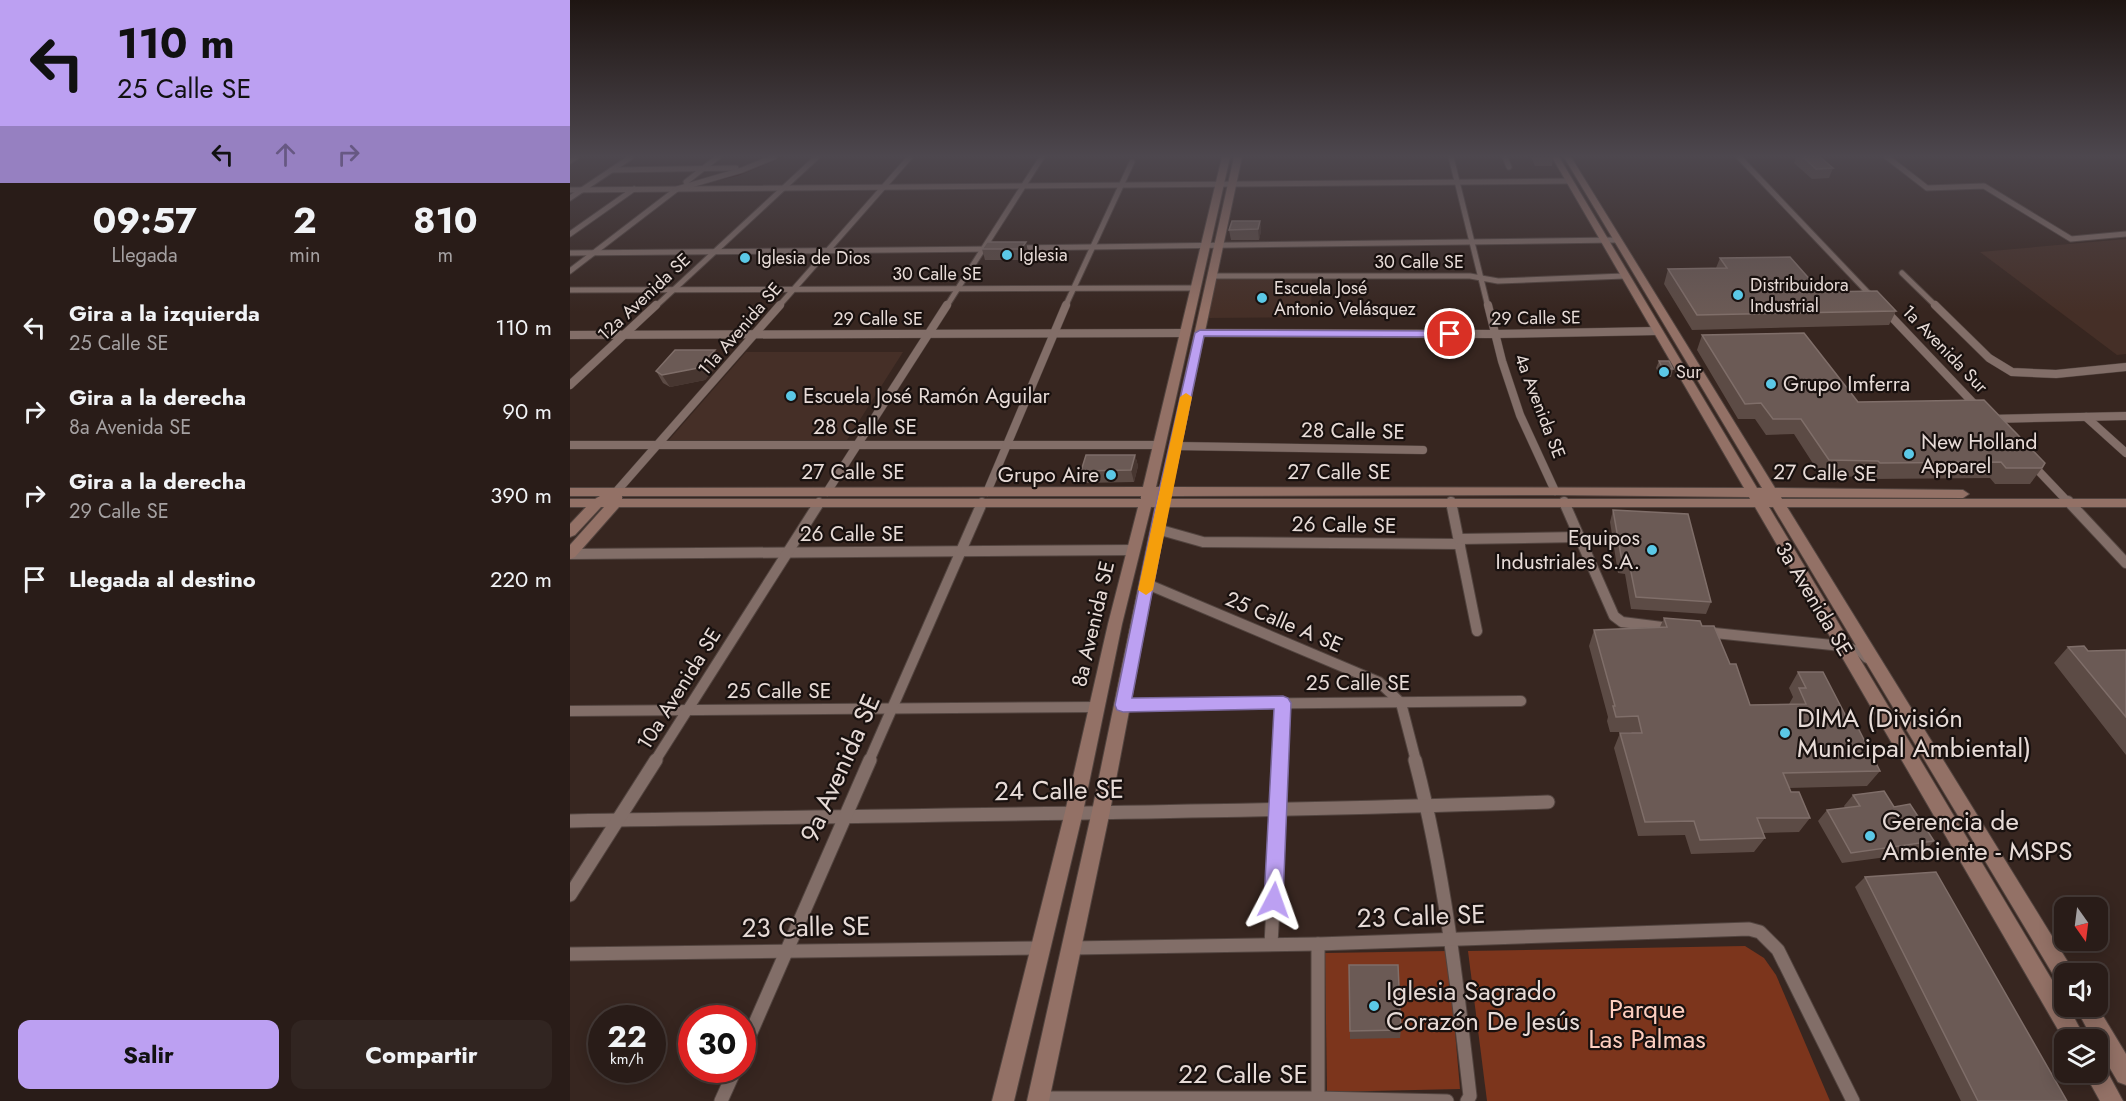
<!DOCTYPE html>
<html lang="es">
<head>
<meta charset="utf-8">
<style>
	:root { --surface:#291c18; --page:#312521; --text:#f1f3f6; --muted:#a5a1a2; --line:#453a37; --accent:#bca0f2 }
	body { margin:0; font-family:Jost,sans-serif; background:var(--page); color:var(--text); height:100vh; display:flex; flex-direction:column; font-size:22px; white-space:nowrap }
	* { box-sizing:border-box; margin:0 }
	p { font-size:20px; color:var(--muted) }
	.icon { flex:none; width:33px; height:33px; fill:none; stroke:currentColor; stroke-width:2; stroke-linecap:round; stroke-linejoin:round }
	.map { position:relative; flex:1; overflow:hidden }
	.side { display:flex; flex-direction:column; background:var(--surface); width:570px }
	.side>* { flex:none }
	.banner { background:#bca0f2; color:#111; overflow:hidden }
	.needle { width:39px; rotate:166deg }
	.fabs { position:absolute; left:1484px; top:897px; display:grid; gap:12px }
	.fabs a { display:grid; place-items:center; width:54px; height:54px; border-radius:12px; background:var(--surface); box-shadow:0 3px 15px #0003,0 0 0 2px var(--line); font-size:30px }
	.speed { position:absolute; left:18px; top:1005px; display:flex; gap:12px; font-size:30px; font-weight:700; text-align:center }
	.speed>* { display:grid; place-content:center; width:78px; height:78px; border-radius:50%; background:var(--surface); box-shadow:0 3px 15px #0003,0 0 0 2px var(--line); line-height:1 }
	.speed small { font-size:15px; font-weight:400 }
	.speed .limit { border:9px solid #d22; background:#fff; color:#111 }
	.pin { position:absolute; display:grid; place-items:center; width:51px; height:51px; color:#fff; margin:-26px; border:3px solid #fff; border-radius:50%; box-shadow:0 2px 6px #0007 }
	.me { position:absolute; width:66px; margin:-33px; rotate:4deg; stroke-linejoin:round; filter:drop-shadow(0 0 4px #0008) }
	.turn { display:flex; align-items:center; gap:21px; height:126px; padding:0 18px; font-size:27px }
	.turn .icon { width:78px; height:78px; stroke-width:2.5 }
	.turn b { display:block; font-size:42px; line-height:51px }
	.lanes { display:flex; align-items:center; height:57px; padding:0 18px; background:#0003; justify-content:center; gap:30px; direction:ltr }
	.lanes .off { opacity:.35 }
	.eta { display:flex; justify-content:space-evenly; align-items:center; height:102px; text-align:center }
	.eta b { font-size:36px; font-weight:700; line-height:42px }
	.button { display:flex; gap:12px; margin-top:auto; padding:12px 18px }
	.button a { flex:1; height:69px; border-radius:12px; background:var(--accent); color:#111; font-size:24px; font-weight:700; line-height:69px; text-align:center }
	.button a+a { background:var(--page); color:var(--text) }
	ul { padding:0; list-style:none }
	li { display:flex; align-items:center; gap:18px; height:84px; padding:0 18px }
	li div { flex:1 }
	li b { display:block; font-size:22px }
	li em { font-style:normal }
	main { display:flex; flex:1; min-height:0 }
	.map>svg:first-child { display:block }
</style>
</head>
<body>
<main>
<section class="side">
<div class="banner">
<div class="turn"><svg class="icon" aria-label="left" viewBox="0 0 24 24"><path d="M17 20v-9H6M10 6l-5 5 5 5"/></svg><div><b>110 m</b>25 Calle SE</div></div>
<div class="lanes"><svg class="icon" aria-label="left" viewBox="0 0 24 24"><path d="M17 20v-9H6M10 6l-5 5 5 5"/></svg><svg class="icon off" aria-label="ahead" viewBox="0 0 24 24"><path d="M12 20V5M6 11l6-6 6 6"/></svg><svg class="icon off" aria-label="right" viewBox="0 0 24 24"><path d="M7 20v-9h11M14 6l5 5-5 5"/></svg></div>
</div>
<div class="eta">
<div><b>09:57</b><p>Llegada</p></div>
<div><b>2</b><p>min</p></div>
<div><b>810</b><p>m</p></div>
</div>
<ul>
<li><svg class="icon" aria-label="left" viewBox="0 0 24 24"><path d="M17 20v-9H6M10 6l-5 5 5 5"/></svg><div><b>Gira a la izquierda</b><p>25 Calle SE</p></div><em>110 m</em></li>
<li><svg class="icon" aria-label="right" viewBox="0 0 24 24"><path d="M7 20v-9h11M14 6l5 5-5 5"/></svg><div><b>Gira a la derecha</b><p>8a Avenida SE</p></div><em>90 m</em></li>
<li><svg class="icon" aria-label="right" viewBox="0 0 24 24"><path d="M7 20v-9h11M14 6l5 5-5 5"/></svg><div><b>Gira a la derecha</b><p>29 Calle SE</p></div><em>390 m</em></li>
<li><svg class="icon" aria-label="arrive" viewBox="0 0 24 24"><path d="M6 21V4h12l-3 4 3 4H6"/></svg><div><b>Llegada al destino</b></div><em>220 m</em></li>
</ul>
<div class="button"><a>Salir</a><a>Compartir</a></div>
</section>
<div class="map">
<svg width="1556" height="1101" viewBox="0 0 1556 1101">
	<rect width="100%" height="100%" fill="#372620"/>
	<g fill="#452f27">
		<path d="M1556 239V354L1547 355 1410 252Z"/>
		<path d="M647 278H742L741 317 638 318Z"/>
		<path d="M176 352H333L277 440H99Z"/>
	</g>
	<g fill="#7c351c">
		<path d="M1175 946 1194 958 1206 975 1260 1101H917L898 951Z"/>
		<path d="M878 951 890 1089 757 1092 755 953Z"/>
	</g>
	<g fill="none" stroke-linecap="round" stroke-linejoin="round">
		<path stroke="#2d0500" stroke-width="1.5" d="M146 180 168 175 212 157"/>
		<g stroke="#52443f" stroke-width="7">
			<g id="street-far3">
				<path d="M881 157 918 307"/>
				<path d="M935 157 939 167"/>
				<path d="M1169 157 1304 299"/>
				<path d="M1317 157 1357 188 1414 186 1501 239 1556 234"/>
				<path d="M0 161 6 157"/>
				<path d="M42 170 166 168"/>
				<path d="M116 182 148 157"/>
				<path d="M0 190 999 181"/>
				<path d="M0 198 61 157"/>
				<path d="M0 234 64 189"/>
				<path d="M446 248 1046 240"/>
				<path d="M0 253 424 249"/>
				<path d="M0 271 107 189 172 170 204 157"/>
				<path d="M1332 273 1367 307"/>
				<path d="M642 276H900L928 281 1054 276"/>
				<path d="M0 290 626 288"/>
				<path d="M85 307 247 157"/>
				<path d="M208 307 340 157"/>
				<path d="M376 307 472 157"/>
				<path d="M495 307 562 162"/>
			</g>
		</g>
		<g stroke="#52443f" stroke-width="9">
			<g id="street-far2">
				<path d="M918 305 932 361 950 415 985 491"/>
				<path d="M1365 305 1419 358 1442 372 1486 374 1556 367"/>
				<path d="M1314 309 1408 408"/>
				<path d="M630 333 925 334 1087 331"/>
				<path d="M0 335 616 333"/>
				<path d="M0 385 86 305"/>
				<path d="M1516 417 1556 453"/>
				<path d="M1420 419 1556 416"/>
				<path d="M0 445H590"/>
				<path d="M605 446 853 450"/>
				<path d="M1461 463 1499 503"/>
				<path d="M46 492 210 305"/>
				<path d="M257 492 377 305"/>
				<path d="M417 492 496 305"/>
			</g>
		</g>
		<g stroke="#52443f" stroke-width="12">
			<g id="street-far1">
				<path d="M1498 501 1556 563"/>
				<path d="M881 502 907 631"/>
				<path d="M994 502 1044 616 1052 622 1100 628"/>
				<path d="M587 529 633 542 890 544"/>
				<path d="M889 539 1009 537"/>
				<path d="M0 554 564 550"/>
				<path d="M577 584 809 682 831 703"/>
				<path d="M1135 632 1272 646 1291 652 1297 658"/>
				<path d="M831 703 846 761"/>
				<path d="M553 705 951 701"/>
				<path d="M0 711 526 707"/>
				<path d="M85 761 249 503"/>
				<path d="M299 761 412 503"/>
				<path d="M711 761 713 703"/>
			</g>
		</g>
		<g stroke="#52443f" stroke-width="15">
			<g id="street">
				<path d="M845 760C874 870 887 983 900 1096L897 1101"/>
				<path d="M0 821C326 815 652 813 978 802"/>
				<path d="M0 895 86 760"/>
				<path d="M701 944 711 760"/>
				<path d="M748 944V1101"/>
				<path d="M502 948 748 944 1179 929 1190 932 1208 950 1283 1101"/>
				<path d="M0 954 472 948"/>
				<path d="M172 1053 300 760"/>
				<path d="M469 1098H748L877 1101"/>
				<path d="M151 1101 165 1070"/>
			</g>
		</g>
		<g stroke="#52443f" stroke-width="2">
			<g id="secondary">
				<path d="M652 157H660L586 487H590L664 157H672L602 487 1174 488 982 157H989L1187 488H1192L994 157H1001L1205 488 1393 490 1399 494 1393 498 1211 497 1212 499H1556V507H1217L1501 967 1504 974H1494V984L1487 981 1203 507H1199L1494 1000V1006H1498L1516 1040H1494L1185 507H598L540 811 479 1101H457L522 811 585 507H581L552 624 513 812 444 1101H422L495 812 538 624 568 507H49L5 557 0 559V545L34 507H31L5 535 0 537V524L16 507H0V499H25L30 496H0V488L573 487ZM985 495 1179 497 1180 499H600V496ZM52 496H571V499H52Z"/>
				<path d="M1505 1006H1527L1556 1054V1085L1548 1082 1527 1046V1040H1523Z"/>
				<path d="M1527 1062 1533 1064 1553 1101H1530L1514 1072H1527Z"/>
			</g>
		</g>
		<use href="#street-far3" stroke="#826e68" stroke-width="5"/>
		<use href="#street-far2" stroke="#826e68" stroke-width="8"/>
		<use href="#street-far1" stroke="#826e68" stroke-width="10"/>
		<use href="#street" stroke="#826e68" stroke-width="13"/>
		<use href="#secondary" fill="#937166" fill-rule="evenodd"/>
	</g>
	<g fill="#5c4b45">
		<path d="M961 157H983L982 166H965Z"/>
		<path d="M1226 157H1250L1263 168 1259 178 1242 179 1224 163Z"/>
		<path d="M690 221 691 231 689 240H661L659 230Z"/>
		<path d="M456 242 458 252 454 260H415L412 249Z"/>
		<path d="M1150 258 1251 292 1326 311 1319 325 1122 330 1094 284 1098 269 1146 268Z"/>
		<path d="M1132 335 1288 402 1472 468 1460 484H1425L1420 478 1301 479 1299 477 1251 476 1224 434 1196 435 1185 419H1168L1127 350Z"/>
		<path d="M151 361 135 380 100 387 93 383 86 371Z"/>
		<path d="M1089 361 1103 369 1101 377H1090L1086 368Z"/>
		<path d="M565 455 568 466 564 482 514 483 511 471Z"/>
		<path d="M1043 510 1141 602 1136 614 1061 609 1055 574 1048 573 1040 522Z"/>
		<path d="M1094 618 1132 626 1160 664 1180 705 1219 704 1223 697 1219 688 1228 672 1280 724 1310 771 1297 786 1219 788 1221 792 1240 818 1229 832 1192 833 1195 838 1184 852 1121 854 1115 835 1068 836 1044 748 1050 733H1062L1061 732H1040L1037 721 1038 717 1019 646 1024 630 1090 627Z"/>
		<path d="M1498 647 1518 651 1556 650V755L1484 663Z"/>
		<path d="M1283 795 1324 807 1364 841 1354 852 1272 863 1248 821 1257 810 1275 808 1274 806Z"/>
		<path d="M1295 877 1497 1101H1391L1285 887Z"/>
		<path d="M779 965 831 1030 830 1038 780 1039Z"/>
	</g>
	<g fill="#473630">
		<path d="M690 221 691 231 689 240 688 229Z"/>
		<path d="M456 242 458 252 454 260 451 249Z"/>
		<path d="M145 350 151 361 135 380 100 387 92 375Z"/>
		<path d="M565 455 568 466 564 482 561 470Z"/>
	</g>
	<g fill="#6b5a55" stroke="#7f6e69" stroke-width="1.5">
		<path d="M1233 157H1250L1263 168 1246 169Z"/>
		<path d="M662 221H690L688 229 659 230Z"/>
		<path d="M417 242H456L451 249H412Z"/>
		<path d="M1220 257 1251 292 1307 291 1326 311 1127 315 1098 269 1157 268 1150 258Z"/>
		<path d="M1234 333 1288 402 1414 400 1475 463 1472 468H1436L1431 462 1310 463 1308 461 1259 460 1231 419H1203L1191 403 1175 404 1132 335Z"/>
		<path d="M105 350H145L128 368 92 375 86 371Z"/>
		<path d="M1089 361H1099L1103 369H1093Z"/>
		<path d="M516 455H565L561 470 511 471Z"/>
		<path d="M1043 510 1118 514 1141 602 1066 597 1059 562 1052 561Z"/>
		<path d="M1094 618 1130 621 1132 626H1144L1160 664H1166L1180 705 1236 704 1229 688H1236L1228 672H1253L1280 724H1286L1310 771 1213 773 1221 792H1229L1240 818H1187L1195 838 1130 840 1124 821 1075 822 1050 733H1072L1068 716 1046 717 1043 706H1045L1024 630 1097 627Z"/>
		<path d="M1514 646 1518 651 1556 650V717L1498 647Z"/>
		<path d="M1314 791 1324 807 1340 804 1364 841 1281 853 1257 810 1290 806 1283 795Z"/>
		<path d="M1366 872 1497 1101H1408L1295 877Z"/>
		<path d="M779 965H828L831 1030 780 1031Z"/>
	</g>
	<linearGradient id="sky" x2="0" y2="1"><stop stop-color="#1e1512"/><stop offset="0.5" stop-color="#4d474e"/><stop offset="1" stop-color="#4d474e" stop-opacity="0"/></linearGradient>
	<rect width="1556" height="312" fill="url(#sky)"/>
	<path fill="#bca0f2" stroke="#7a689d" stroke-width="1.5" d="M630 330 880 331 885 334 880 337 634 336 598 509 562 698 713 696 718 698 721 703 713 900 710 906 704 909 697 906 694 900 704 709 553 712 547 710 545 705 585 509 625 333Z"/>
	<path fill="#f59e0b" d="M616 393 622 397 583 590 576 595 568 590 610 397Z"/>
	<g fill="#5bc8e6" stroke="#19110f" stroke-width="2">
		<circle cx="437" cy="255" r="6"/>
		<circle cx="175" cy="258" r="6"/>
		<circle cx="1168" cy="295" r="6"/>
		<circle cx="692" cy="298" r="6"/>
		<circle cx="1094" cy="372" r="6"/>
		<circle cx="1201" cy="384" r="6"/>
		<circle cx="221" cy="396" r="6"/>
		<circle cx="1339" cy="454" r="6"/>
		<circle cx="541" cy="475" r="6"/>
		<circle cx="1082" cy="550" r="6"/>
		<circle cx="1215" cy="733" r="6"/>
		<circle cx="1300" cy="836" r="6"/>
		<circle cx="804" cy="1006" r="6"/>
	</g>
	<g text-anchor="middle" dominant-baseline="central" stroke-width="4.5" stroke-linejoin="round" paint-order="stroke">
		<g font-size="18" fill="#e7dbd7" stroke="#19110f" text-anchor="start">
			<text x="449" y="255">Iglesia</text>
			<text x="187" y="258">Iglesia de Dios</text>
			<text x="1180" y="285">Distribuidora<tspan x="1180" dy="21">Industrial</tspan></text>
			<text x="704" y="288">Escuela José<tspan x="704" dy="21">Antonio Velásquez</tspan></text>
			<text x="1106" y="372">Sur</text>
		</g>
		<g font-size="18" fill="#e7dbd7" stroke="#19110f">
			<text x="849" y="262">30 Calle SE</text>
			<text x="367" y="274">30 Calle SE</text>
			<text transform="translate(74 297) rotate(-43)">12a Avenida SE</text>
			<text transform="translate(966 318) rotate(-1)">29 Calle SE</text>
			<text x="308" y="319">29 Calle SE</text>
			<text transform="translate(170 329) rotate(-49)">11a Avenida SE</text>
			<text transform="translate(1375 349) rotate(46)">1a Avenida Sur</text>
			<text transform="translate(970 406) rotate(69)">4a Avenida SE</text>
		</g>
		<g font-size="21" fill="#e7dbd7" stroke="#19110f" text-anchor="start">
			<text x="1213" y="384">Grupo Imferra</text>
			<text x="233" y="396">Escuela José Ramón Aguilar</text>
			<text x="1351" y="442">New Holland<tspan x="1351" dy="24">Apparel</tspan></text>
			<text x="529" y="475" text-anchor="end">Grupo Aire</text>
			<text x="1070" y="538" text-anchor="end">Equipos<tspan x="1070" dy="24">Industriales S.A.</tspan></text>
		</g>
		<g font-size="21" fill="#e7dbd7" stroke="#19110f">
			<text x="295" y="427">28 Calle SE</text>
			<text transform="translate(783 431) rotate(1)">28 Calle SE</text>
			<text x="283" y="472">27 Calle SE</text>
			<text x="769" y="472">27 Calle SE</text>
			<text transform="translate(1255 473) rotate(1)">27 Calle SE</text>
			<text transform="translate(774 525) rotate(1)">26 Calle SE</text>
			<text x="282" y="534">26 Calle SE</text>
			<text transform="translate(1244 599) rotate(59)">3a Avenida SE</text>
			<text transform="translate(714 622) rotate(23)">25 Calle A SE</text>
			<text transform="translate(523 624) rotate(-77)">8a Avenida SE</text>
			<text x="788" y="683">25 Calle SE</text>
			<text transform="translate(109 689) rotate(-58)">10a Avenida SE</text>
			<text x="209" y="691">25 Calle SE</text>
		</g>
		<g font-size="26" fill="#e7dbd7" stroke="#19110f" text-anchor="start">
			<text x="1227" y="718">DIMA (División<tspan x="1227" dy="30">Municipal Ambiental)</tspan></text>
			<text x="1312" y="821">Gerencia de<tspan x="1312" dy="30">Ambiente - MSPS</tspan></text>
			<text x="816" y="991">Iglesia Sagrado<tspan x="816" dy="30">Corazón De Jesús</tspan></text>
		</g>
		<g font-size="26" fill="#e7dbd7" stroke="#19110f">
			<text transform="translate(270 768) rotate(-66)">9a Avenida SE</text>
			<text transform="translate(489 790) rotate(-1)">24 Calle SE</text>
			<text transform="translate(851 916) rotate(-2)">23 Calle SE</text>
			<text transform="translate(236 927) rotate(-1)">23 Calle SE</text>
			<text x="673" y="1074">22 Calle SE</text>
		</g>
		<g font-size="26" fill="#fdcebf" stroke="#19110f">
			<text x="1077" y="1009">Parque<tspan x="1077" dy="30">Las Palmas</tspan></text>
		</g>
	</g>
</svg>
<div class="fabs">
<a><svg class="needle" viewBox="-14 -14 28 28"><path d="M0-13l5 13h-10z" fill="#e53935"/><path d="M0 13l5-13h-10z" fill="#a5a1a2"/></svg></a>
<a><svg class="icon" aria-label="sound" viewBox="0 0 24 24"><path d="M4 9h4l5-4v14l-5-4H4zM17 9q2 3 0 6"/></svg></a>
<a><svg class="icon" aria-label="layers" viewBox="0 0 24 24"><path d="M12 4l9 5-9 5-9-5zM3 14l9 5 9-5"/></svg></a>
</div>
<div class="speed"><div>22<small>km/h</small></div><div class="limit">30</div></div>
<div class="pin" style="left:880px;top:334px;background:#d93025"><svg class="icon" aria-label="arrive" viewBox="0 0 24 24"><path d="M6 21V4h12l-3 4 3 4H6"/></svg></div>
<svg class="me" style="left:704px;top:900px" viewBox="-20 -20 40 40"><path d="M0-17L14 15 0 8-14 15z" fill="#bca0f2" stroke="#fff" stroke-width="4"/></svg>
</div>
</main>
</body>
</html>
